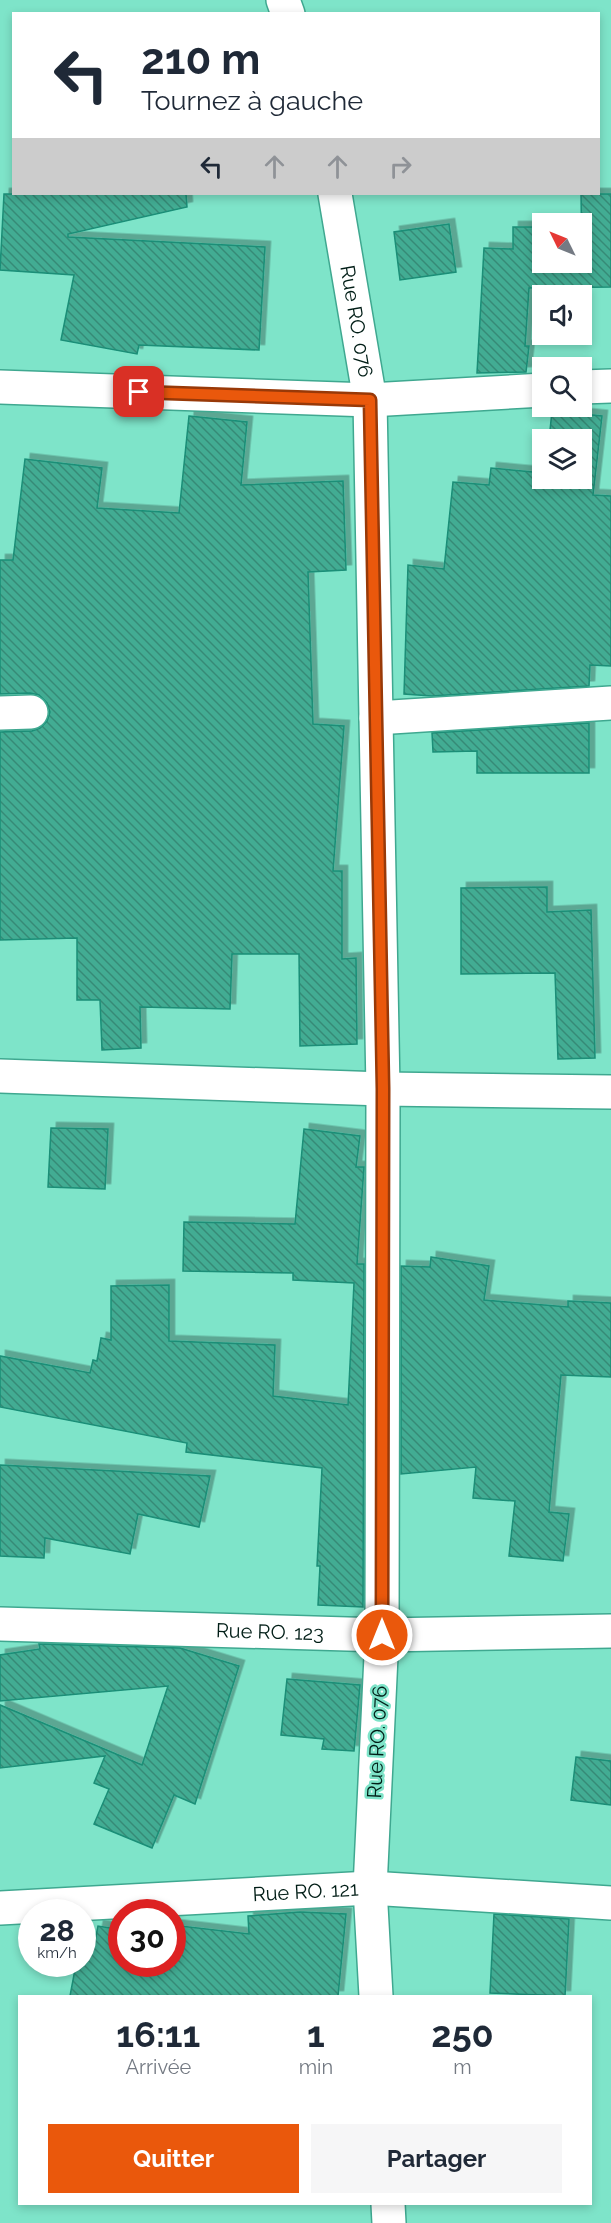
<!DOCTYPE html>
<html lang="fr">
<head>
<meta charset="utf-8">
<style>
	:root { --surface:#fff; --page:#f6f6f7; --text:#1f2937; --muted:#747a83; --accent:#ea580c }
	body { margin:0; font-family:Raleway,sans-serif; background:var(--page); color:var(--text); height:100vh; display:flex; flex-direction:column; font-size:22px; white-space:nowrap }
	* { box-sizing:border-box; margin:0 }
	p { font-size:20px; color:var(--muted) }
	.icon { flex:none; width:33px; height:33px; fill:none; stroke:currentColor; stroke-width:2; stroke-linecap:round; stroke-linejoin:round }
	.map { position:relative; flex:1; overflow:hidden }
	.details { position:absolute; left:18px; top:1995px; width:574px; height:210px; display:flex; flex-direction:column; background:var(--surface); border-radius:0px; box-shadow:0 3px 9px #0003 }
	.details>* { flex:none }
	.banner { position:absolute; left:12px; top:12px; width:588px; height:183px; border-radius:0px; box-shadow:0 3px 9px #0003; background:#fff; color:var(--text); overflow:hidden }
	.needle { width:39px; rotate:313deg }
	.buttons { position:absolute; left:532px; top:213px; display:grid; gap:12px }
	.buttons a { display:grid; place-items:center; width:60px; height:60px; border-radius:0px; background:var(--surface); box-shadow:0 3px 9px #0003; font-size:30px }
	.speed { position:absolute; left:18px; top:1899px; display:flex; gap:12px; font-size:30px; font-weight:700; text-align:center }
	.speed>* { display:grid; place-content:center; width:78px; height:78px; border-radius:50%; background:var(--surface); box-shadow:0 3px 9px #0003; line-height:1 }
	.speed small { font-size:15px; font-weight:400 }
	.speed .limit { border:9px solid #d22; background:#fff; color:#111 }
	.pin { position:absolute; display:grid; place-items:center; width:51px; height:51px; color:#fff; margin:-26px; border-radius:12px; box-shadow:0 3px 9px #0006 }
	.me { position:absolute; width:66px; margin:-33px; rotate:0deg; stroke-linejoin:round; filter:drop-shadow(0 0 4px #0008) }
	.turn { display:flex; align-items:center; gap:21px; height:126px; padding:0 30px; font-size:27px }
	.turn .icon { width:78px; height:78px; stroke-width:2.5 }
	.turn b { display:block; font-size:42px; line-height:51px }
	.lanes { display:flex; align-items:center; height:57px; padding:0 30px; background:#0003; justify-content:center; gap:30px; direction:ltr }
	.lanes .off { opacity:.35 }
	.eta { display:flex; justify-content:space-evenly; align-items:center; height:102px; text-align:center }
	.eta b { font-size:36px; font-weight:700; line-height:42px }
	.primary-button { display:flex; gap:12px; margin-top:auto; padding:12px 30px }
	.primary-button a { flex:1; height:69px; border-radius:0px; background:var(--accent); color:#fff; font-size:24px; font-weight:700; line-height:69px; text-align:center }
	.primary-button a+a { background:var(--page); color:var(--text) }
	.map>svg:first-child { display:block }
</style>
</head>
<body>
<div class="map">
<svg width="611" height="2223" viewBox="0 0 611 2223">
	<defs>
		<pattern id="building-back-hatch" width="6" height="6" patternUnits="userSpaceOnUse" patternTransform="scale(1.5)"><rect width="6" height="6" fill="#43ac93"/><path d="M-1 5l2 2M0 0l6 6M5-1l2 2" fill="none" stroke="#368b77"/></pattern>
		<filter id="shadow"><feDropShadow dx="5.5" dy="-5.5" stdDeviation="0" flood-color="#0004"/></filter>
	</defs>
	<rect width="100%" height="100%" fill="#7ee4c9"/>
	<g fill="url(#building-back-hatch)" stroke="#1a8e77" stroke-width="1.5" filter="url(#shadow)">
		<path d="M4 194H186L187 207 68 234V237L265 247 259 350 139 345 137 354 61 340 74 275 0 270Z"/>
		<path d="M581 194H611V287L529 288 525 346H529L526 372 477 373 484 248 513 249V227H543V262H582Z"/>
		<path d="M449 224 456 272 400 280 394 232Z"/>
		<path d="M552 411 602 416 593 495 611 496V666L590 665 589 686 432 696 404 694 408 565 444 569 453 482 489 485 491 468 543 473V478H582V440H549Z"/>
		<path d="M189 416 247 422 241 485 343 481 346 570 308 572 313 724 344 726 333 871H342V959L356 958 357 1044 300 1046 299 954H232L230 1009 140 1007 141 1048 102 1050 100 1000H77V938L0 940V732L32 731 40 728 47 721 50 712 47 703 39 695 30 693 0 694V560H13L25 459 102 468 97 508 179 513Z"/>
		<path d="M589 723V773H477V751L433 752 432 733Z"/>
		<path d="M547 887V912L591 910 595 1058 558 1059 555 973 461 974V888Z"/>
		<path d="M51 1128 108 1129 105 1189 48 1187Z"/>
		<path d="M304 1129 360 1136 356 1167H364L357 1264H364L363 1607 318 1605 320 1566H317L322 1468 186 1452 187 1443 0 1407V1356L90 1373 93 1360 97 1361 101 1338 111 1340V1286L169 1285V1341L275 1345 273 1396 348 1405 354 1283 293 1280V1273L183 1271 184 1222 295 1224Z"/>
		<path d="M431 1257 489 1266 484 1300 568 1307V1301L611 1303V1377L561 1375 549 1512 569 1514 563 1561 509 1556 515 1501 473 1498 476 1467 401 1474V1266L430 1267Z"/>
		<path d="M0 1465 210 1476 199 1527 138 1514 130 1554 45 1538 44 1558 0 1556Z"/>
		<path d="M39 1644 180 1648 239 1666 195 1804 174 1795 152 1848 94 1824 109 1789 94 1783 105 1756 0 1768V1705L142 1765 168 1686 0 1701V1655L40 1649Z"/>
		<path d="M287 1679 360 1685 354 1751 322 1749 324 1739 281 1735Z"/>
		<path d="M576 1757 611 1761V1805L571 1800Z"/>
		<path d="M300 1912 346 1914 338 1996H70L76 1964H82V1949L93 1951 98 1926 122 1930V1964H172V1925L249 1934 248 1916Z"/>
		<path d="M494 1914 569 1919 565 1996 490 1993Z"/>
	</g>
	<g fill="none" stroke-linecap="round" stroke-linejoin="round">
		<g stroke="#3fa890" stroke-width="36">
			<g id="street">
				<path d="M283 0 288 14"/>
				<path id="s1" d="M335 194 370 400 383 1089 382 1635 370 1888 376 1996"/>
				<path d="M0 387 370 400 543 390"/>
				<path d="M582 387 611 386"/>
				<path d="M0 713 31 712"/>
				<path d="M376 718 611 703"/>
				<path d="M0 1076 383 1089 611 1092"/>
				<path id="s2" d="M0 1908 370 1888 611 1903"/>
				<path d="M388 2204 389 2223"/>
			</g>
		</g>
		<g stroke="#3fa890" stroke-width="36">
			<g id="secondary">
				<path id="s3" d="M0 1624 382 1635 611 1631"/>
			</g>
		</g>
		<use href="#street" stroke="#fff" stroke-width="33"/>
		<use href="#secondary" stroke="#fff" stroke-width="33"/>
	</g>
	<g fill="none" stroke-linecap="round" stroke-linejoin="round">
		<g stroke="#983908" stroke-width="15">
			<path id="route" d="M139 392 370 400 383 1089 382 1635"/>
		</g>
		<use href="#route" stroke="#ea580c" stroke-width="10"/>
	</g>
	<g text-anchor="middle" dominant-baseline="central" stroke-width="5" stroke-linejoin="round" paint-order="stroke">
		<g font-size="20" fill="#001d16" stroke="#7ee4c9">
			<text stroke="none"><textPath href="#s1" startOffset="129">Rue RO. 076</textPath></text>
			<text stroke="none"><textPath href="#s3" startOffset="270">Rue RO. 123</textPath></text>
			<text transform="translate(377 1742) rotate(-87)">Rue RO. 076</text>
			<text stroke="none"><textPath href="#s2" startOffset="306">Rue RO. 121</textPath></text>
		</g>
	</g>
</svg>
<div class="buttons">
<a><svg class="needle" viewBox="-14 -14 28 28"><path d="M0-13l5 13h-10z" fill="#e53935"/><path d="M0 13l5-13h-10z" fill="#747a83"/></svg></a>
<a><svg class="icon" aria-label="sound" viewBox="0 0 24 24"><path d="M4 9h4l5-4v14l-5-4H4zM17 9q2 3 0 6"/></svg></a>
<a><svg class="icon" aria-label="search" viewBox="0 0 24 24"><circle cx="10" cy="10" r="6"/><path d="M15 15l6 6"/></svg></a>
<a><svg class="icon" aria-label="layers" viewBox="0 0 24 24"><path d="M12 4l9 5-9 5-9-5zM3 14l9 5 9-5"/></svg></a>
</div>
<div class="speed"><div>28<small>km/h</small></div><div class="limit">30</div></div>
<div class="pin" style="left:139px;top:392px;background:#d93025"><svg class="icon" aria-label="arrive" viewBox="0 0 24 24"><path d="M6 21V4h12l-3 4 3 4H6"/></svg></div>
<svg class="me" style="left:382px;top:1635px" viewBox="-20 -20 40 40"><circle r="17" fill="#ea580c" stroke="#fff" stroke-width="3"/><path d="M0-11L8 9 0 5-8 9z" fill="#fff"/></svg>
<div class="banner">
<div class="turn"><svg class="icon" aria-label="left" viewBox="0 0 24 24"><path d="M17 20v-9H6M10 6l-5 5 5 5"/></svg><div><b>210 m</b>Tournez à gauche</div></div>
<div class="lanes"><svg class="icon" aria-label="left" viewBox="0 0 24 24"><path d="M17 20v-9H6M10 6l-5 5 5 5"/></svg><svg class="icon off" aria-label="ahead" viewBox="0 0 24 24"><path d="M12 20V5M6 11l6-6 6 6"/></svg><svg class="icon off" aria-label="ahead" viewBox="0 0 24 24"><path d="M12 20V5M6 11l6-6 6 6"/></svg><svg class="icon off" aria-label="right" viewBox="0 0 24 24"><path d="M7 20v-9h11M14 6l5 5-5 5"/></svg></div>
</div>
<section class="details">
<div class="eta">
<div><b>16:11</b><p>Arrivée</p></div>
<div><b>1</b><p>min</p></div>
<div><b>250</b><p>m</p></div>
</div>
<div class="primary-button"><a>Quitter</a><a>Partager</a></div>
</section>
</div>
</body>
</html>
